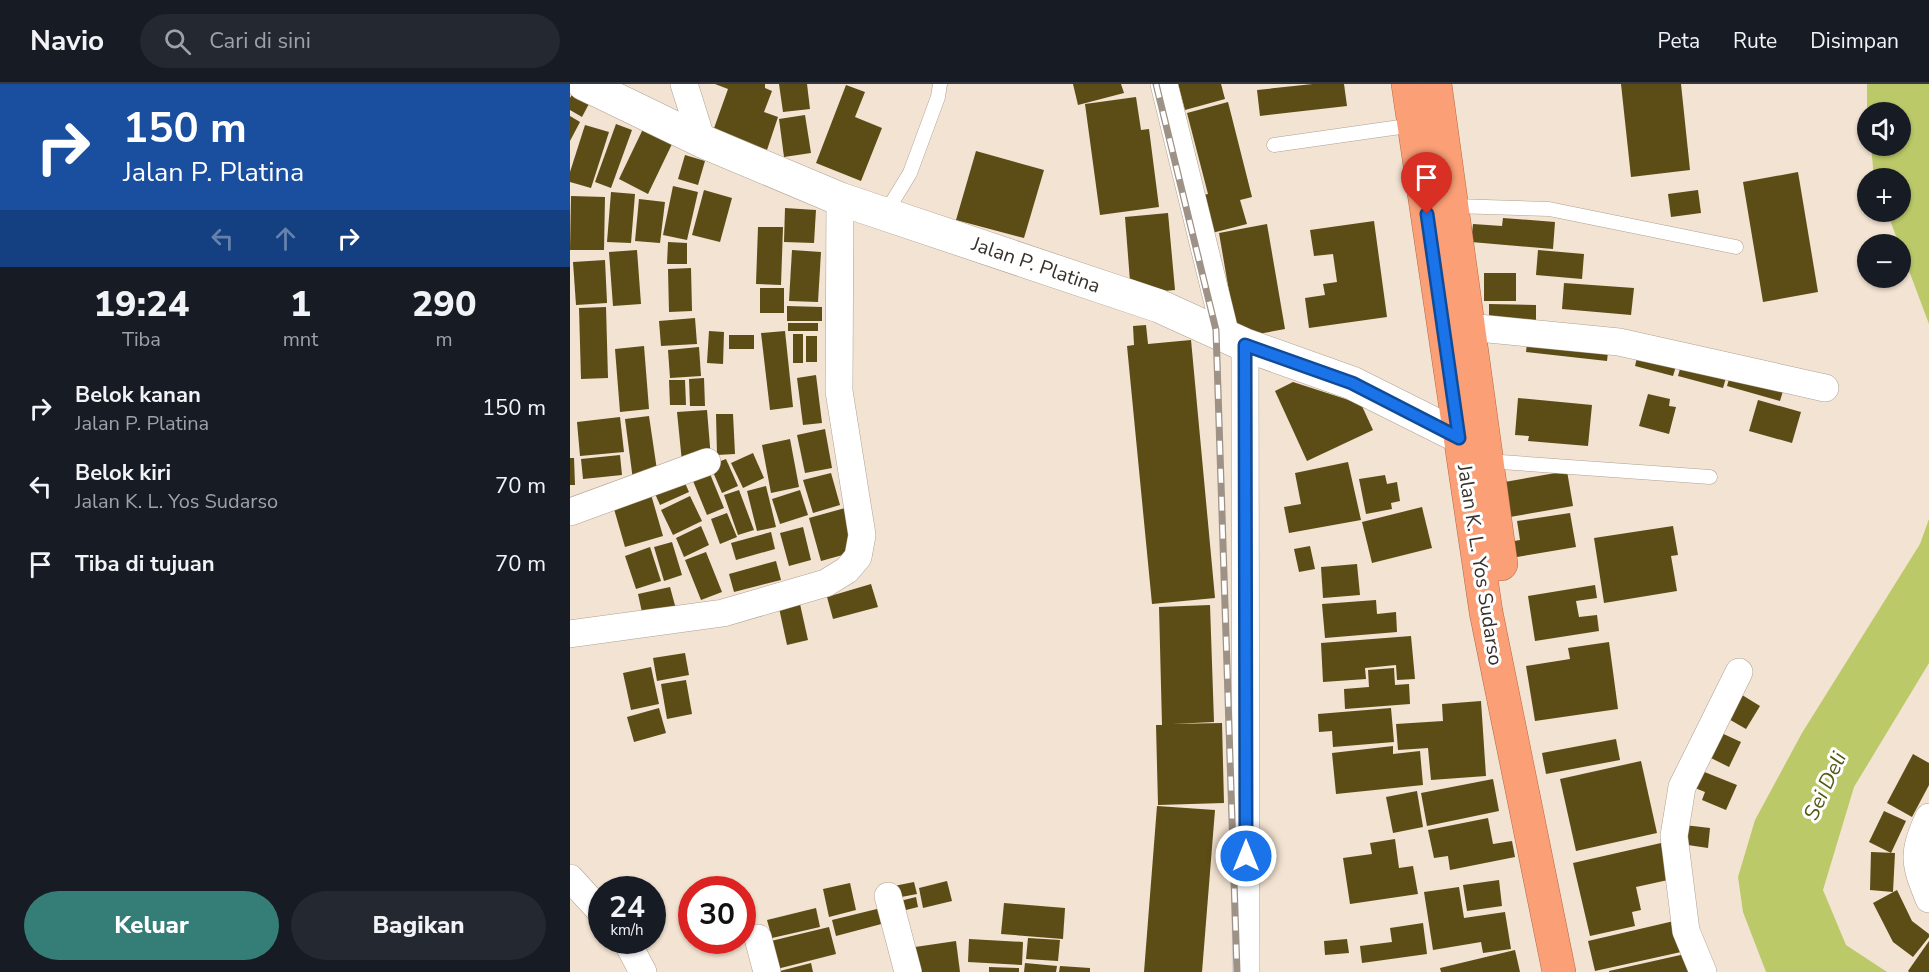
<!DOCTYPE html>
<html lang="id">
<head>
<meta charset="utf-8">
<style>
	:root { --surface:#171b24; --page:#242831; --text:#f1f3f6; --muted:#9ea1a6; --line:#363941; --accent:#357d77 }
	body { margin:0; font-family:"Nunito Sans",sans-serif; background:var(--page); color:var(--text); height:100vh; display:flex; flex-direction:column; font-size:22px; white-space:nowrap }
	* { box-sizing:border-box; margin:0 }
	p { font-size:20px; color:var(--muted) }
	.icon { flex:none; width:33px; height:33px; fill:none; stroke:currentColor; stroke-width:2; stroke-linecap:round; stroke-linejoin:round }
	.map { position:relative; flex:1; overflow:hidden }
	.details { display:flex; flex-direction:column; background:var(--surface); width:570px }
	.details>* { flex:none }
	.top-card { background:#1a4fa0; color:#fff; overflow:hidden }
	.buttons { position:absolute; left:1287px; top:18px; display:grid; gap:12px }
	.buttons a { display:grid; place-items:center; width:54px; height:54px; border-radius:50%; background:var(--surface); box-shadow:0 2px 4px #0004; font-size:30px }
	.speed { position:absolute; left:18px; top:792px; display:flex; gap:12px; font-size:30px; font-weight:700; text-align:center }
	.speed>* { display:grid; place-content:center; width:78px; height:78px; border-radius:50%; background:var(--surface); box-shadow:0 2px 4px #0004; line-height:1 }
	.speed small { font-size:15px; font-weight:400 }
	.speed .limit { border:9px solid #d22; background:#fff; color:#111 }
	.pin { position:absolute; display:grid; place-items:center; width:51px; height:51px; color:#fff; margin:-62px -26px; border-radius:50% 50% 50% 0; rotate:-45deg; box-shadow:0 0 6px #0007 }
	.pin .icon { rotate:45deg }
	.me { position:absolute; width:66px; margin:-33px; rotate:0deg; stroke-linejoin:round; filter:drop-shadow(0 0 4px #0008) }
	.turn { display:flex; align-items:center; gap:21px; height:126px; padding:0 24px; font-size:27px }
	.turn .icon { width:78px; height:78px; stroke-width:2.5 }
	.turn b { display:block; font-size:42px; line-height:51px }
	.lanes { display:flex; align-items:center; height:57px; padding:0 24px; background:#0003; justify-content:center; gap:30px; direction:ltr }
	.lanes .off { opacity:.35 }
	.eta { display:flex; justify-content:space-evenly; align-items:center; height:102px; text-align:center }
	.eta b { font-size:36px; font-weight:800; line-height:42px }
	.cta { display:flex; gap:12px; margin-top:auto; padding:12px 24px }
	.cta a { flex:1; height:69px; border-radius:36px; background:var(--accent); color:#fff; font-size:24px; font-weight:800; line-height:69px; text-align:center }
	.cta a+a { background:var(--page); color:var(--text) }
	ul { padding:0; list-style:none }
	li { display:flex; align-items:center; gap:18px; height:78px; padding:0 24px }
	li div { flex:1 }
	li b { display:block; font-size:22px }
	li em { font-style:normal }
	header { display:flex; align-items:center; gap:36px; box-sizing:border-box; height:84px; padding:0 30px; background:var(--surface); border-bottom:2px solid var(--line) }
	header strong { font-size:28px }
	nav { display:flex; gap:33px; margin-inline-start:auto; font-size:21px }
	.search { width:420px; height:54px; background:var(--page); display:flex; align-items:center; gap:15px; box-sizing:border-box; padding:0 21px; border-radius:33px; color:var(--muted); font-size:22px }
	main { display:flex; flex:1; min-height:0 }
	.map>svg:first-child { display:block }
</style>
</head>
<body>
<header>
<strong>Navio</strong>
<div class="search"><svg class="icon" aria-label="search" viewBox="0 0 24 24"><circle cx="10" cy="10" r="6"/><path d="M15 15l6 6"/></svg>Cari di sini</div>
<nav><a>Peta</a><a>Rute</a><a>Disimpan</a></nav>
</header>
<main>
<section class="details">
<div class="top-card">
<div class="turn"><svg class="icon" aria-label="right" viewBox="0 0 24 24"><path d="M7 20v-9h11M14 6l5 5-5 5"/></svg><div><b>150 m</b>Jalan P. Platina</div></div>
<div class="lanes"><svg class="icon off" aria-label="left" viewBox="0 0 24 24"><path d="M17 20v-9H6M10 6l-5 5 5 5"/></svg><svg class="icon off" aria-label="ahead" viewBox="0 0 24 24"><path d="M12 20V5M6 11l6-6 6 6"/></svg><svg class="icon" aria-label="right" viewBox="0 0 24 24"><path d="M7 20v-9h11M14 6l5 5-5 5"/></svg></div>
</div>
<div class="eta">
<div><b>19:24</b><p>Tiba</p></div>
<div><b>1</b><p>mnt</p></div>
<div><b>290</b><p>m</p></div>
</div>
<ul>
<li><svg class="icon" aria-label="right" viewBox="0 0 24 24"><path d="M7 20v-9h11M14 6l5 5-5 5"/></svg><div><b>Belok kanan</b><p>Jalan P. Platina</p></div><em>150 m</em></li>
<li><svg class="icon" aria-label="left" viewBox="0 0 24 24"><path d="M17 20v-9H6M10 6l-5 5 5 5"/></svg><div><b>Belok kiri</b><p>Jalan K. L. Yos Sudarso</p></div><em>70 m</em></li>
<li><svg class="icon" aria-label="arrive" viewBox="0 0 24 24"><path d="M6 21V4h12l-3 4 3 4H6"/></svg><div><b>Tiba di tujuan</b></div><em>70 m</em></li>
</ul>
<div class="cta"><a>Keluar</a><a>Bagikan</a></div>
</section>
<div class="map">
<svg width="1359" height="888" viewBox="0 0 1359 888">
	<rect width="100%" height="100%" fill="#f3e3d2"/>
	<g fill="#bbc969">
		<path d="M1297 0H1359V240L1317 128H1330V94H1305L1304 93 1301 62H1330V28L1297 29Z"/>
		<path d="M1359 435V579L1284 703 1253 806 1276 861 1317 888H1196L1173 828 1168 793 1185 736 1232 649 1350 460Z"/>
	</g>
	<g fill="#5c4c16">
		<path d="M145 0H195V4L202 7 194 28 208 33 197 66 143 47 158 5Z"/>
		<path d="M209 0H237L240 25 213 28Z"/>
		<path d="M503 0H551L554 9 508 21Z"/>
		<path d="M608 0H651L655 15 615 26Z"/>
		<path d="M743 0H774L777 22 690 32 687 6Z"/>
		<path d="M1051 0H1111L1120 86 1061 93Z"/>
		<path d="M276 1 295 8 285 33 312 44 291 97 246 79Z"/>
		<path d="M4 7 21 16 12 33 0 26V14Z"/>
		<path d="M566 13 571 46 579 45 589 123 530 131 515 20Z"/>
		<path d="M658 18 682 113 670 116 677 140 642 149 633 111 638 110 617 29Z"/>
		<path d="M235 31 241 69 214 73 209 35Z"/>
		<path d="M0 32 10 38 0 57Z"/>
		<path d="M46 40 62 46 41 104 25 98Z"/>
		<path d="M15 41 39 48 21 104 0 98V88Z"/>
		<path d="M73 45 102 60 78 110 49 95Z"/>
		<path d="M406 67 474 86 454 154 386 136Z"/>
		<path d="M115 71 135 77 128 101 108 95Z"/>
		<path d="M1228 88 1248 208 1193 218 1173 98Z"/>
		<path d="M103 102 128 108 117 156 93 151Z"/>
		<path d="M134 106 162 114 150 158 122 151Z"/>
		<path d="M1128 106 1131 129 1101 133 1098 110Z"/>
		<path d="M41 108 65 110 61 159 37 158Z"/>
		<path d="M1 112 35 113 34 166H0Z"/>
		<path d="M69 115 95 118 90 159 65 157Z"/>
		<path d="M215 124 246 126 244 159 214 158Z"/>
		<path d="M598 129 605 206 561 210 555 133Z"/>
		<path d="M933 134 985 138 983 165 901 158 903 140 932 142Z"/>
		<path d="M804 137 817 233 739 244 735 214 755 211 753 200 767 198 763 170 744 172 740 146Z"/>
		<path d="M697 140 715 245 667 254 649 149Z"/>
		<path d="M188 143H213L211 201 186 200Z"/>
		<path d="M98 158 117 159V180H97Z"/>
		<path d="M67 166 71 220 43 222 39 168Z"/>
		<path d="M222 166 251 168 248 218 219 217Z"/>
		<path d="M968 166 1014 170 1012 195 966 191Z"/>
		<path d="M35 176 37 219 6 221 3 178Z"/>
		<path d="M121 184 122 227 99 228 98 185Z"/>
		<rect x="914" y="189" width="32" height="28"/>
		<path d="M994 199 1064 204 1061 231 992 225Z"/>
		<rect x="190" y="204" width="24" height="25"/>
		<path d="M919 220 966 221V238H919Z"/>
		<path d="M217 222 252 223V237H217Z"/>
		<path d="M36 223 38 294 11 295 9 224Z"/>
		<path d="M125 234 127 260 91 262 89 237Z"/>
		<rect x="218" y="239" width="30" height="8"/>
		<path d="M576 241 578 260 621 256 645 514 582 520 557 262 564 261 563 242Z"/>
		<path d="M139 247 154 248 153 280 137 279Z"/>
		<path d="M215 247 223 323 200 326 191 249Z"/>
		<rect x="223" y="250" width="10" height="29"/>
		<path d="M958 250 1039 259 1037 277 956 268Z"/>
		<rect x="159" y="251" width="25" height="14"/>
		<rect x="236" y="252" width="11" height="26"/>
		<path d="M74 262 79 325 50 328 45 265Z"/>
		<path d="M129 263 131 292 100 294 98 266Z"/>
		<path d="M1069 265 1108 276 1103 292 1065 282Z"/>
		<path d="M1113 274 1158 287 1153 304 1108 292Z"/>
		<path d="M1162 285 1215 300 1210 317 1157 302Z"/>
		<path d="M246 291 252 339 233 341 227 294Z"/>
		<path d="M134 294 135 322H120L119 295Z"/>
		<path d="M99 296H115L116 321H100Z"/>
		<path d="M723 298 791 320 803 346 737 377 705 307Z"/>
		<path d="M1078 310 1100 315 1099 322 1106 323 1099 350 1069 342Z"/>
		<path d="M948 314 1022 321 1018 362 958 357 959 352 945 351Z"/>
		<path d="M1188 316 1231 328 1222 359 1179 347Z"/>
		<path d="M137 326 141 375 112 378 107 328Z"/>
		<path d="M146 330H163L165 370 147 371Z"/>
		<path d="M79 332 88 393 63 396 55 335Z"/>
		<path d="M50 333 54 368 10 372 7 338Z"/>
		<path d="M255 345 262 384 235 389 227 351Z"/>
		<path d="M220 355 229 403 201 409 192 361Z"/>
		<path d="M183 369 194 394 173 404 161 379Z"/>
		<path d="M50 371 52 391 13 395 11 375Z"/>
		<path d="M0 374H4L5 401H0Z"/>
		<path d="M156 375 168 402 152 409 140 381Z"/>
		<path d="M778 378 791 436 719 449 714 423 731 420 725 389Z"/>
		<path d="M138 385 154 424 137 431 121 392Z"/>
		<path d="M997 387 1003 422 934 434 929 399Z"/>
		<path d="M261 389 270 421 243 429 233 396Z"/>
		<path d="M111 390 119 408 90 421 82 403Z"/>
		<path d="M815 391 817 400 827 398 830 417 821 419 822 425 796 430 789 395Z"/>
		<path d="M196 402 206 443 187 447 177 407Z"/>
		<path d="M169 406 184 446 168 451 154 411Z"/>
		<path d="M230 406 238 431 210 440 202 415Z"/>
		<path d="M80 407 93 452 55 463 42 418Z"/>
		<path d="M120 412 132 437 103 451 91 426Z"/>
		<path d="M852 423 862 464 802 479 792 438Z"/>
		<path d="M275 424 287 467 251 477 239 434Z"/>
		<path d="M157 429 167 453 150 460 141 435Z"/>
		<path d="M1000 429 1006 463 941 474 938 458 950 456 947 437Z"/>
		<path d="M131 442 139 461 114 473 106 454Z"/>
		<path d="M1103 442 1108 471 1101 472 1107 507 1034 519 1024 454Z"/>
		<path d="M233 443 241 476 219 482 210 449Z"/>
		<path d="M201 448 205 465 166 476 161 459Z"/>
		<path d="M102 458 112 491 94 497 84 463Z"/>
		<path d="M740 462 745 485 729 488 724 465Z"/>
		<path d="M80 463 91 497 66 505 55 472Z"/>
		<path d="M136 468 152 508 131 516 115 476Z"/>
		<path d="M206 477 211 496 164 508 159 490Z"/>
		<path d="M787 480 790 511 753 514 751 483Z"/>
		<path d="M301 500 308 523 263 535 257 513Z"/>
		<path d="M1025 501 1027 514 1006 517 1009 533 1027 531 1029 547 965 557 958 512Z"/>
		<path d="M100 503 106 525 73 533 68 510Z"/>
		<path d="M806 516 807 530 826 528 827 548 755 554 752 520Z"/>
		<path d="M230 520 238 556 217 561 209 524Z"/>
		<path d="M640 521 644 638 602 640 652 639 654 719 588 721 586 641H592L589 523Z"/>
		<path d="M841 552 845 595 827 596 826 581 795 584 796 595 753 598 751 559Z"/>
		<path d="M1039 558 1048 625 965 637 956 582 1000 575 998 564Z"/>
		<path d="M115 569 119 591 87 597 83 574Z"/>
		<path d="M81 583 89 620 61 626 53 589Z"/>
		<path d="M824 584 825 601 839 600 840 620 775 625 774 605 799 603 798 586Z"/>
		<path d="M116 596 122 630 97 635 91 600Z"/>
		<path d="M1164 606 1190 622 1176 645 1150 630Z"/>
		<path d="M911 617 916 692 861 696 858 664 828 666 826 640 873 637 872 620Z"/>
		<path d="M89 624 96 649 64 658 57 633Z"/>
		<path d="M821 624 824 658 763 663 762 647 749 648 748 630Z"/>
		<path d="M1147 647 1171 658 1159 683 1135 671Z"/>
		<path d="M1046 655 1050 676 976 690 972 669Z"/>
		<path d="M823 662V670L850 667 853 701 766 710 762 669Z"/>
		<path d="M1343 670 1359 679V701L1342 733 1317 719Z"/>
		<path d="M1071 677 1087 749 1006 767 990 695Z"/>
		<path d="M1127 685 1167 701 1156 726 1132 716 1135 708 1120 702Z"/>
		<path d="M923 695 929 727 857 742 851 709Z"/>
		<path d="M847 707 853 743 823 749 816 713Z"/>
		<path d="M587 722 645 726 632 888H574Z"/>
		<path d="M1314 727 1336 737 1321 769 1299 758Z"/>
		<path d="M918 734 923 760 942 757 945 773 880 786 878 772 864 774 858 746Z"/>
		<path d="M1114 741 1140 744 1138 764 1111 760Z"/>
		<path d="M825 755 829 784 843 782 848 810 780 820 773 774 802 770 800 759Z"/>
		<path d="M1091 759 1098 796 1066 803 1071 826 1062 828 1065 842 1020 852 1003 779Z"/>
		<path d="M1301 768 1325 769 1323 808 1300 806Z"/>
		<path d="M929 796 932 822 897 827 893 801Z"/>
		<path d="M377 797 382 817 353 824 349 804Z"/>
		<path d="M344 798 347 810 326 814 324 802Z"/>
		<path d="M280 799 286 826 259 833 253 805Z"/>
		<path d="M889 803 894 834 935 828 941 865 913 869 911 858 863 866 854 808Z"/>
		<path d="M1327 806 1342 837 1359 850V853L1343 873 1323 858 1303 819Z"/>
		<path d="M346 813 348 823 328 828 326 818Z"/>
		<path d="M434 819 495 824 493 855 431 850Z"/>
		<path d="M315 823 319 838 266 852 262 836Z"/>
		<path d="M246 824 250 843 202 854 197 836Z"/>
		<path d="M1104 837 1111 868 1025 887 1018 857Z"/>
		<path d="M853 839 857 870 792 879 790 862 822 858 820 844Z"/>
		<path d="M259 843 266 870 207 885 201 857Z"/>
		<path d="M458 854 490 856 488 877 456 875Z"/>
		<path d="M399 855 453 858 452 881 398 878Z"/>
		<path d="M777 855 779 869 755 871 754 857Z"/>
		<path d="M386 857 390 888H349L345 863Z"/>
		<path d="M1359 857V888H1339L1338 887Z"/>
		<path d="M945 866 950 888H871L870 884Z"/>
		<path d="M1115 870 1119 888H1039V887Z"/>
		<path d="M241 879 243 888H210V887Z"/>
		<path d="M455 879 487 882 486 888H454Z"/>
		<path d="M490 882 520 884V888H489Z"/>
		<path d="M419 883 449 884V888H419Z"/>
	</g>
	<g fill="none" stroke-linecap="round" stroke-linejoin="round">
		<g stroke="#afa090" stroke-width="15">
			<g id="service">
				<path d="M704 61 844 41"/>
				<path d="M883 122 979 125 1166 163"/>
				<path d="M315 130 340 89 368 13 370 0"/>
				<path d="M917 377 1140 393"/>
			</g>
		</g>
		<g stroke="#afa090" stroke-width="28">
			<g id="minor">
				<path d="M114 0 132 57"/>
				<path d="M594 0 656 252"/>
				<path d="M898 243 1049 258 1255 304"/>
				<path d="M675 261 676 888"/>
				<path d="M0 428 137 378"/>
				<path d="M0 550 153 529 256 499 277 486 288 473 292 451 269 307 270 115"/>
				<path d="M1359 733C1342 768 1344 779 1359 815"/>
				<path d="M0 794 32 829"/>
				<path d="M318 812 338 888"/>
				<path d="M188 854 197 888"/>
				<path d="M56 856 73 888"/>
				<path d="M1133 888 1116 847 1104 752 1112 703 1169 588"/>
			</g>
		</g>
		<g stroke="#afa090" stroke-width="34">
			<path id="tertiary" d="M14 0 132 57 270 115 589 222 675 261 782 299 912 364"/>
		</g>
		<g stroke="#b56945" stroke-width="34">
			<g id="trunk">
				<path d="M838 0 916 528 989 888"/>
				<path d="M865 0 931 480"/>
			</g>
		</g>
		<use href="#service" stroke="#fff" stroke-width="14"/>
		<use href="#minor" stroke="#fff" stroke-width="27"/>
		<use href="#tertiary" stroke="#fff" stroke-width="33"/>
		<use href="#trunk" stroke="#fa9f76" stroke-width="33"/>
		<g stroke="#9e9286" stroke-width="7">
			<path id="rail" d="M586 0 646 246 667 888"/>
		</g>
		<use href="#rail" stroke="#fff" stroke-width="4.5" stroke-dasharray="14" stroke-linecap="butt"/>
	</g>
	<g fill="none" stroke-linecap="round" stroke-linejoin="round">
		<g stroke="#114b97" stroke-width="15">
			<path id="route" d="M676 772 675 261 782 299 889 354 857 130"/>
		</g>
		<use href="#route" stroke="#1a73e8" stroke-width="10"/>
	</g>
	<g text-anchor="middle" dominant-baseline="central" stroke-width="6" stroke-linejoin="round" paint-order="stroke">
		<g font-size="20" fill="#38312b" stroke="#fff">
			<text transform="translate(466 181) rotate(19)">Jalan P. Platina</text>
			<text transform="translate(910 481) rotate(81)">Jalan K. L. Yos Sudarso</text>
		</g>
		<g font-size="21" font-style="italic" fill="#535b15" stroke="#fff">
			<text transform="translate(1255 702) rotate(-65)">Sei Deli</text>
		</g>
	</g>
</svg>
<div class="buttons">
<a><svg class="icon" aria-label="sound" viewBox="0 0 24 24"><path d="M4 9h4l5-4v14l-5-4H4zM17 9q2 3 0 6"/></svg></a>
<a>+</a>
<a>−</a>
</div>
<div class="speed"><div>24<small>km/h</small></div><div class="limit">30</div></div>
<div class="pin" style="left:857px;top:130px;background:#d93025"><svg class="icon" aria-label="arrive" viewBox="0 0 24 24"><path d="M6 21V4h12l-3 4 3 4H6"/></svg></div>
<svg class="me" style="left:676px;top:772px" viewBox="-20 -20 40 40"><circle r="17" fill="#1a73e8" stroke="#fff" stroke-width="3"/><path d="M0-11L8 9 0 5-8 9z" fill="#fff"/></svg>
</div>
</main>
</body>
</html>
